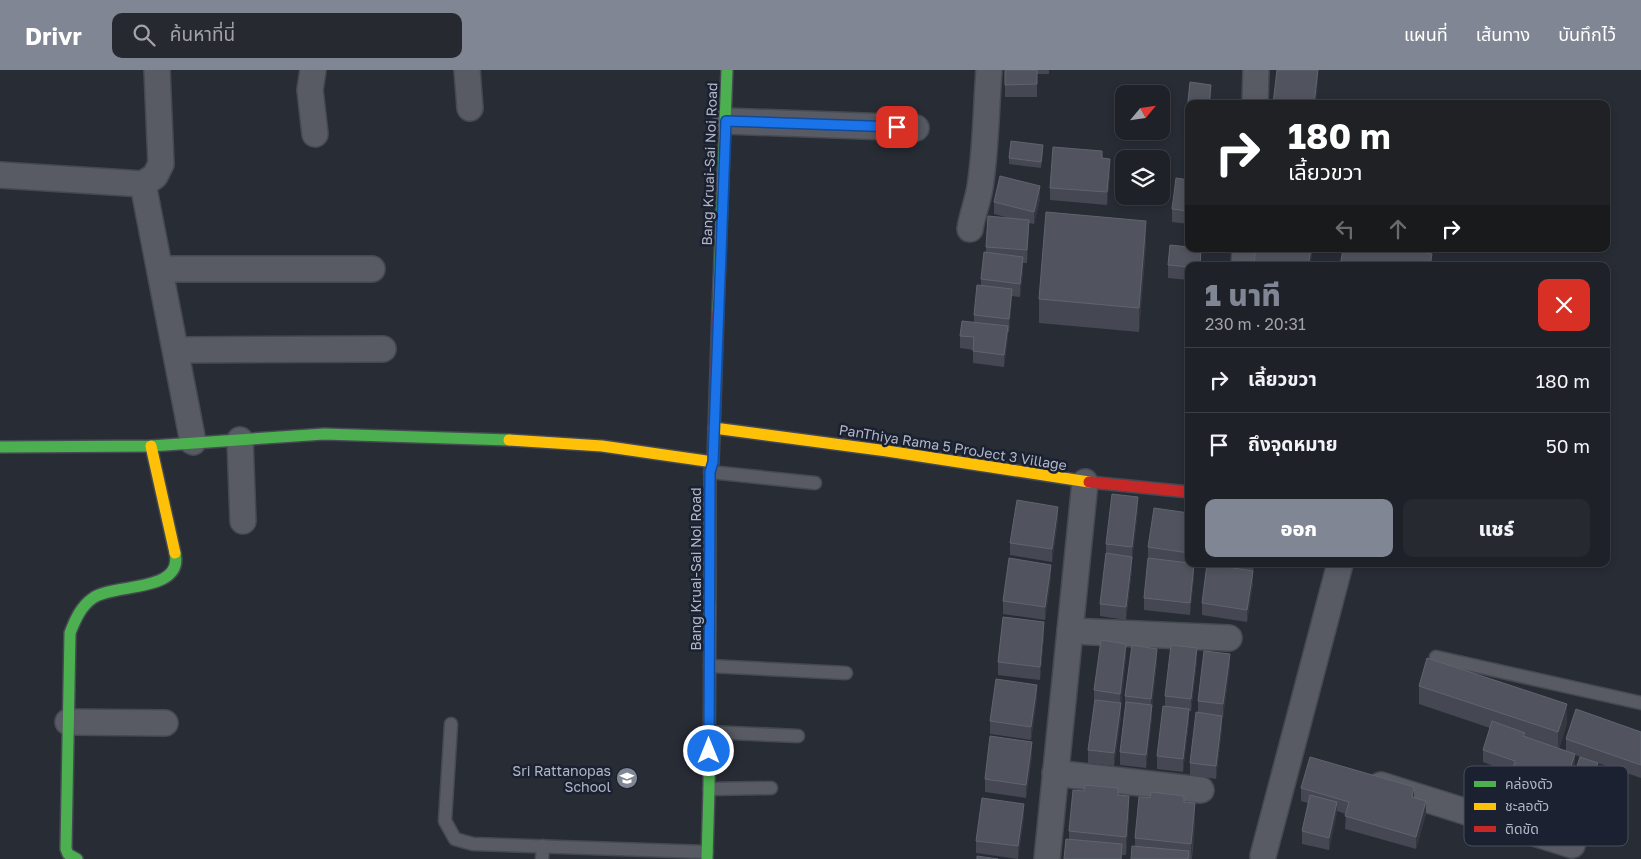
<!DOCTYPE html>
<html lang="th">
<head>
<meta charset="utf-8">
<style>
	:root { --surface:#1e2128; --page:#262930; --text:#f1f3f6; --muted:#a1a3a8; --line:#3c3e45; --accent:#818694 }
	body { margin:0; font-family:"Golos Text","Noto Sans Thai",sans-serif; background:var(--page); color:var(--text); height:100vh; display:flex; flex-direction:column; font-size:19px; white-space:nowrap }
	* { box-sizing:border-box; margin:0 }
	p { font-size:16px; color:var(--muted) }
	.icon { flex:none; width:28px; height:28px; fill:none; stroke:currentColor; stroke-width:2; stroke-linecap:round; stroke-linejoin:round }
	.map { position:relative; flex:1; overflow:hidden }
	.panel { position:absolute; left:1185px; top:192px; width:425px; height:305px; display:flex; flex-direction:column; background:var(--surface); border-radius:10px; box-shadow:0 2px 8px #0003,0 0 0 1px var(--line) }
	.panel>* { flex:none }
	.top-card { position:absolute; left:1185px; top:30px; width:425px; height:152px; border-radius:10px; box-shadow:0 2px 8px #0003,0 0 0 1px var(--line); background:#202124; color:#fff; overflow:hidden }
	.needle { width:32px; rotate:61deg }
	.fabs { position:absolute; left:1115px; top:15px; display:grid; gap:10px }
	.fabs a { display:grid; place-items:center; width:55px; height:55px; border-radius:10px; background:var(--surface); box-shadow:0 2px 8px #0003,0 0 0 1px var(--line); font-size:25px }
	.pin { position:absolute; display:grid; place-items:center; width:42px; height:42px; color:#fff; margin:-21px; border-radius:10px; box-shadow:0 2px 8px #0006 }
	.me { position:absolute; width:55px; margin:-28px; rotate:0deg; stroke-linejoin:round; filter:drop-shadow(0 0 4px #0008) }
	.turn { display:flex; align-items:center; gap:18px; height:105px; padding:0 20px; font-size:22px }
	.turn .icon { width:65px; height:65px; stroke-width:2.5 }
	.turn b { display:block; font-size:35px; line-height:42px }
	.lanes { display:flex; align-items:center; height:48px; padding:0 20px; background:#0003; justify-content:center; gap:25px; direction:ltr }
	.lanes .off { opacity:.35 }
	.round { display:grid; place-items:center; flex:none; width:52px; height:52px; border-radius:10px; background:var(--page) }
	.head { display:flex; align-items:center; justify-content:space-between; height:85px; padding:0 20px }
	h1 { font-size:30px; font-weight:800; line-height:38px; color:var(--accent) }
	.action { display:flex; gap:10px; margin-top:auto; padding:10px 20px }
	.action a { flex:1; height:58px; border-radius:10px; background:var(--accent); color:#fff; font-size:20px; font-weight:800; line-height:58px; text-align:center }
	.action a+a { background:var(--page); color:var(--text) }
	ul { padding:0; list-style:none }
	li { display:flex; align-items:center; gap:15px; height:65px; padding:0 20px; border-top:1px solid var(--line) }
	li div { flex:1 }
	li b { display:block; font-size:19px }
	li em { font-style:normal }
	header { display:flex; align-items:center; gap:30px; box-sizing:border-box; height:70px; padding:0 25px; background:var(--accent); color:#fff }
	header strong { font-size:24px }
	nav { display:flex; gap:28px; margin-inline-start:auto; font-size:18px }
	.search { width:350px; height:45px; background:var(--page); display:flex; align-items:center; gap:12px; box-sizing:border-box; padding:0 18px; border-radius:10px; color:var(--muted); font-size:19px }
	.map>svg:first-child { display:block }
</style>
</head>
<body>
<header>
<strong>Drivr</strong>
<div class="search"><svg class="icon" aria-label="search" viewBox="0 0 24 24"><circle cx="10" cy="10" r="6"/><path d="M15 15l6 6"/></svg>ค้นหาที่นี่</div>
<nav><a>แผนที่</a><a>เส้นทาง</a><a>บันทึกไว้</a></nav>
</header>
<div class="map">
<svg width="1641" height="789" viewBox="0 0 1641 789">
	<rect width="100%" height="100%" fill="#282c35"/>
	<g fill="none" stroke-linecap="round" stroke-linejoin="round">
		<g stroke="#454952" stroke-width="15">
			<g id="lane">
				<path d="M710 402 815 413"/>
				<path d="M1436 587 1641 633"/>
				<path d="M710 596 846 603"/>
				<path d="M451 654 445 751 455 769 473 774 707 782"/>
				<path d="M709 662 798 666"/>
				<path d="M709 719 771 718"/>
				<path d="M542 789 543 776"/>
			</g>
		</g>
		<g stroke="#454952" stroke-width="28">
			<g id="street">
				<path d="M313 0 310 20 315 64"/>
				<path d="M467 0 470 38"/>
				<path d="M1255 34 1256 0"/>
				<path d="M726 51 916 58"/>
				<path d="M0 105 143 114 155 106 161 94 157 0"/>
				<path d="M143 114 193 372"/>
				<path d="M970 159C972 145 978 131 980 117 986 79 986 39 989 0"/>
				<path d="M1244 196 1245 179"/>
				<path d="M161 199H372"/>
				<path d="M176 280 383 279"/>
				<path d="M240 370 243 451"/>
				<path d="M1070 561 1229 568"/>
				<path d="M68 652 165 653"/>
				<path d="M1055 703 1201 720"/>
				<path d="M1381 715 1572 775"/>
				<path d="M1263 786 1340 494"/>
				<path d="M1047 789 1085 412"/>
			</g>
		</g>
		<g stroke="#454952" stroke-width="14">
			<g id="fast">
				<path d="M718 241 727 0"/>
				<path d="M0 377 151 376 324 364 509 370"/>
				<path d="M77 789 68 784 66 779 70 563C75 550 81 536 93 528 114 513 184 523 175 483"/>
				<path d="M707 789 709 719 710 533"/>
			</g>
		</g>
		<g stroke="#454952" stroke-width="14">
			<g id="slow">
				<path d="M714 358 887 381 1089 412"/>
				<path d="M509 370 602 376 713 392"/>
				<path d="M151 376 175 483"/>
			</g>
		</g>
		<g stroke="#454952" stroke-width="14">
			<g id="jam">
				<path d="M1089 412 1189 422"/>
				<path d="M710 533V402L713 392 718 241"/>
			</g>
		</g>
		<use href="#lane" stroke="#585b63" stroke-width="12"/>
		<use href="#street" stroke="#585b63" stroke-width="25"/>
		<use href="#fast" stroke="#4caf50" stroke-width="11"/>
		<use href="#slow" stroke="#ffc107" stroke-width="11"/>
		<use href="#jam" stroke="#c62828" stroke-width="11"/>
	</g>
	<g fill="#454852">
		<path d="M1005 0H1049V4H1037V27H1005Z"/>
		<path d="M1190 12 1211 15V27L1210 34H1189V63H1186V50Z"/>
		<path d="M1043 81 1041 98 1009 94V88Z"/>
		<path d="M1102 89 1110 102 1107 135 1050 130V118Z"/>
		<path d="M1189 110V154L1172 152V139Z"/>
		<path d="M1040 129 1034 154 1029 153 1027 193H1023V200L1020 227 1012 226 1009 262H1008L1004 297 973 293V280L960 278V266L974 253V245L981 215V209L986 182V177L1009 148 994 144V132Z"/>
		<path d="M1146 174 1139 262 1039 253V229Z"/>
		<path d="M1312 179V185L1310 196H1254V192Z"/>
		<path d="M1201 190 1189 196V210L1168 208V195Z"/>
		<path d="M1138 440 1132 490V499L1126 550 1100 546V534L1106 483V474Z"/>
		<path d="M1189 443V494L1194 506 1190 545 1144 540V528L1148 489V477Z"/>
		<path d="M1058 449 1052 492 1010 485V473Z"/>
		<path d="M1207 494H1255L1253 503V513L1247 552 1202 545V533Z"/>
		<path d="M1051 507 1045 550 1003 544V531Z"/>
		<path d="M1044 565 1040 610 998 605V592Z"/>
		<path d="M1126 586 1121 635V646L1114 696 1088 693V680L1094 632V620Z"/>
		<path d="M1157 591 1152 637V647L1146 698 1120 695V682L1125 637V626Z"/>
		<path d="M1197 591 1191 641H1189V651L1183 702 1157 699V686L1165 636V626Z"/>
		<path d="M1230 596 1223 647H1222V658L1216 709 1190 705V693L1198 643V631Z"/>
		<path d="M1419 616 1567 653 1559 679 1566 681V669L1641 662V708L1575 685V697L1563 733 1535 724 1532 732 1517 727V717L1512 716V703L1483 692V680L1490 658 1419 634Z"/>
		<path d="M1037 627 1031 670 990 664V651Z"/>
		<path d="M1032 685 1026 728 985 722V709Z"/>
		<path d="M1598 700 1590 724 1572 718V711Z"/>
		<path d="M1301 718 1414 728 1426 744 1416 779 1345 759 1346 744 1337 741 1329 780 1302 774V761L1308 733 1301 731Z"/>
		<path d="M1118 725 1129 744 1126 785H1122V789L1069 769V761Z"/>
		<path d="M1184 732 1195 752 1192 789H1131L1135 776V768Z"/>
		<path d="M1024 746 1018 789 976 783V771Z"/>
	</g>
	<g fill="#353841">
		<path d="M1318 0V11L1316 34H1314Z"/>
		<path d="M1211 15 1210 34H1209Z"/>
		<path d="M1110 89V102L1107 135V122Z"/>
		<path d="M1040 116V129L1034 154V142Z"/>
		<path d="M1029 150V163L1027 193V180Z"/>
		<path d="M1146 151V174L1139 262V238Z"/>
		<path d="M1311 179H1312V185L1310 196H1308Z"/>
		<path d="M1432 184V196H1430Z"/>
		<path d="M1023 187V200L1020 227V214Z"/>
		<path d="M1012 219V232L1009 262V249Z"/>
		<path d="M1008 256V269L1004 297V285Z"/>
		<path d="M1138 427V440L1132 490V477Z"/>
		<path d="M1058 437V449L1052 492V479Z"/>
		<path d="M1132 487V499L1126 550V537Z"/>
		<path d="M1194 494V506L1190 545V533Z"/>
		<path d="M1253 494H1255L1253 503V513L1247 552V540L1253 502Z"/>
		<path d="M1051 495V507L1045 550V537Z"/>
		<path d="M1044 552V565L1040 610V597Z"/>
		<path d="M1126 574V586L1121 635V646L1114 696V683L1120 634V624Z"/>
		<path d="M1197 578V591L1191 641V629Z"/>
		<path d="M1157 579V591L1152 637V647L1146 698V685L1151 639V629Z"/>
		<path d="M1230 584V596L1223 647V634Z"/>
		<path d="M1037 615V627L1031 670V657Z"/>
		<path d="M1567 634V653L1558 681V662Z"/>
		<path d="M1189 639V651L1183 702V689Z"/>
		<path d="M1222 646V658L1216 709V696Z"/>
		<path d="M1032 672V685L1026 728V715Z"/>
		<path d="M1575 684V697L1563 733V721Z"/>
		<path d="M1598 693V700L1590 724V717Z"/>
		<path d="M1535 711V724L1532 732V720Z"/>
		<path d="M1414 717V730L1412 727Z"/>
		<path d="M1129 726V744L1126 785V767Z"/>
		<path d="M1426 731V744L1416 779V767Z"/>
		<path d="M1337 732V744L1329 780V768Z"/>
		<path d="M1195 733V752L1191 789V774Z"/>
		<path d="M1024 734V746L1018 789V776Z"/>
	</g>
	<g fill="#51545e" stroke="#60646f">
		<path d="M1005 0H1037V14L1005 15Z"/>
		<path d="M1277 0H1318L1314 34H1273Z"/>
		<path d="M1190 12 1211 15 1209 34H1189V51L1186 50Z"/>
		<path d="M1011 71 1043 75 1041 92 1009 88Z"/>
		<path d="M1053 77 1102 81V88L1110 89 1107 122 1050 118Z"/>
		<path d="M1000 106 1040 116 1034 142 994 132Z"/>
		<path d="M1176 108 1189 110V141L1172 139Z"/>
		<path d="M1046 142 1146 151 1139 238 1039 229Z"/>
		<path d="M988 146 1029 150 1027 180 986 177Z"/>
		<path d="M1170 175 1189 177V179H1201L1200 196H1189V197L1168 195Z"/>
		<path d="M1256 179H1311L1308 196H1276L1254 192Z"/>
		<path d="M1343 179H1403L1432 184 1430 196H1340Z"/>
		<path d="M984 182 1023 187 1020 214 981 209Z"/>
		<path d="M977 215 1012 219 1009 249 974 245Z"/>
		<path d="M962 251 1008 256 1004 285 973 281 974 267 960 266Z"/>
		<path d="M1112 424 1138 427 1132 477 1106 474Z"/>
		<path d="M1017 430 1058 437 1052 479 1010 473Z"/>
		<path d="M1154 438 1189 443V483L1148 477Z"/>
		<path d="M1106 483 1132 487 1126 537 1100 534Z"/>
		<path d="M1009 488 1051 495 1045 537 1003 531Z"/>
		<path d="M1148 488 1189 493V494H1194L1190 533 1144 528Z"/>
		<path d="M1207 494 1253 501 1247 540 1202 533Z"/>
		<path d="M1003 547 1044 552 1040 597 998 592Z"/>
		<path d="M1101 570 1126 574 1120 624 1094 620Z"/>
		<path d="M1132 575 1157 579 1151 629 1125 626Z"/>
		<path d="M1171 575 1197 578 1191 629 1165 626Z"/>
		<path d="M1204 581 1230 584 1223 634 1198 631Z"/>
		<path d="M1427 588 1567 634 1558 662 1419 616Z"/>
		<path d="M996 609 1037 615 1031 657 990 651Z"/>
		<path d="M1095 630 1121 633 1114 683 1088 680Z"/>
		<path d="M1126 632 1152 635 1146 685 1120 682Z"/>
		<path d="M1163 636 1189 639 1183 689 1157 686Z"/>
		<path d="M1576 639 1641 662V695L1566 669Z"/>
		<path d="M1196 642 1222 646 1216 696 1190 693Z"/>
		<path d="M1492 651 1525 663 1523 666 1575 684 1563 721 1535 711 1532 720 1517 714 1519 706 1512 703 1515 691 1483 680Z"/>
		<path d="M990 666 1032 672 1026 715 985 709Z"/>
		<path d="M1310 687 1414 717 1412 727 1426 731 1416 767 1345 746 1349 732 1301 718Z"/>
		<path d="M1580 687 1598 693 1590 717 1572 711Z"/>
		<path d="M1085 715 1118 718V725L1129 726 1126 767 1069 761 1073 720 1084 721Z"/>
		<path d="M1151 722 1184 726V732L1195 733 1191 774 1135 768 1139 727 1150 728Z"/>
		<path d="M1310 725 1337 732 1329 768 1302 761Z"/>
		<path d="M982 728 1024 734 1018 776 976 771Z"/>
		<path d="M1066 769 1122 774 1121 789H1064Z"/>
		<path d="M1132 776 1189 781 1188 789H1131Z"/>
		<path d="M977 786 998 789H977Z"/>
	</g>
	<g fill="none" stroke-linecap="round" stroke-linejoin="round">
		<g stroke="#114b97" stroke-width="12">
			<path id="route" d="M709 681 710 402 713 392 726 51 897 57"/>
		</g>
		<use href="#route" stroke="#1a73e8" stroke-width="9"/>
	</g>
	<defs>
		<g id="school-disc" transform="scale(1.125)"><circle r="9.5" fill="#818694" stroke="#1b2130"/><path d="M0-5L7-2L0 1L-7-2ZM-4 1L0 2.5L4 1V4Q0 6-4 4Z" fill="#fff"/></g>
	</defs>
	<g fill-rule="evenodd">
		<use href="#school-disc" x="627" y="708"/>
	</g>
	<g text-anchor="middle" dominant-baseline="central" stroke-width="5" stroke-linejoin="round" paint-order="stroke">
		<g font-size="14" fill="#b1b7c7" stroke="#1b2130">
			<text transform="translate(709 94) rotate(-88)">Bang Kruai-Sai Noi Road</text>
			<text transform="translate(953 377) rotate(9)">PanThiya Rama 5 ProJect 3 Village</text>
			<text transform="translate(695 499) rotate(-90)">Bang Kruai-Sai Noi Road</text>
		</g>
		<g font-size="14" fill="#b1b7c7" stroke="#1b2130" text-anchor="end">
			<text x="611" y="700">Sri Rattanopas<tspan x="611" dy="16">School</tspan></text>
		</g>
	</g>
	<rect x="1464" y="696" width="164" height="80" rx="8" fill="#1b2130" stroke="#484e5d" stroke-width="1"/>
	<rect x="1474" y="711" width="22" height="6" fill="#4caf50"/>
	<rect x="1474" y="733" width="22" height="7" fill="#ffc107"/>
	<rect x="1474" y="756" width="22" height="6" fill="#c62828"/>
	<g font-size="14" fill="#b1b7c7">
		<text x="1505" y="719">คล่องตัว</text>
		<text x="1505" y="741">ชะลอตัว</text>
		<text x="1505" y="764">ติดขัด</text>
	</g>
</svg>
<div class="fabs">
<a><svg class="needle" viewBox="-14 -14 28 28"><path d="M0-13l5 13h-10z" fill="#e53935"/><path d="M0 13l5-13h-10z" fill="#a1a3a8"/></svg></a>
<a><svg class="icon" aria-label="layers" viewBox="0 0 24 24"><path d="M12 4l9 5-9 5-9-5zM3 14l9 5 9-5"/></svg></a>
</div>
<div class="pin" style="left:897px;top:57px;background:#d93025"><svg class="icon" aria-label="arrive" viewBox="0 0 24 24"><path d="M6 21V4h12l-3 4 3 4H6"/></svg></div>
<svg class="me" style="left:709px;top:681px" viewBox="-20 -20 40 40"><circle r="17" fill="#1a73e8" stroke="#fff" stroke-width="3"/><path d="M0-11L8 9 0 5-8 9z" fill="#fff"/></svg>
<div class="top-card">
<div class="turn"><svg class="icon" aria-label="right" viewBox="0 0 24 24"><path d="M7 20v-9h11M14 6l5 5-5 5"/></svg><div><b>180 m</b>เลี้ยวขวา</div></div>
<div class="lanes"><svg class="icon off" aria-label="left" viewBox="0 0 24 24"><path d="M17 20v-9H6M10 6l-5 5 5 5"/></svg><svg class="icon off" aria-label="ahead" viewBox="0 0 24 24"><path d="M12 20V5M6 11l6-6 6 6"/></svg><svg class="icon" aria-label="right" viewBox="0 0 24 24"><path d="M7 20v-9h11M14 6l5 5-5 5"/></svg></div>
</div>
<section class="panel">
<div class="head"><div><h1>1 นาที</h1><p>230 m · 20:31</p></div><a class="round" style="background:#d93025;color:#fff"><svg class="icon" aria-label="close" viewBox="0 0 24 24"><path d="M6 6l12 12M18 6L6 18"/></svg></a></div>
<ul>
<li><svg class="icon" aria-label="right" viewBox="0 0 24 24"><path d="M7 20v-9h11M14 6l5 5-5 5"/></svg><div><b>เลี้ยวขวา</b></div><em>180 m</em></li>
<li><svg class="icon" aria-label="arrive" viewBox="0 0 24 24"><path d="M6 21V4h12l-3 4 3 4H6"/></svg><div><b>ถึงจุดหมาย</b></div><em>50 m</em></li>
</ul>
<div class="action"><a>ออก</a><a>แชร์</a></div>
</section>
</div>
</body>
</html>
